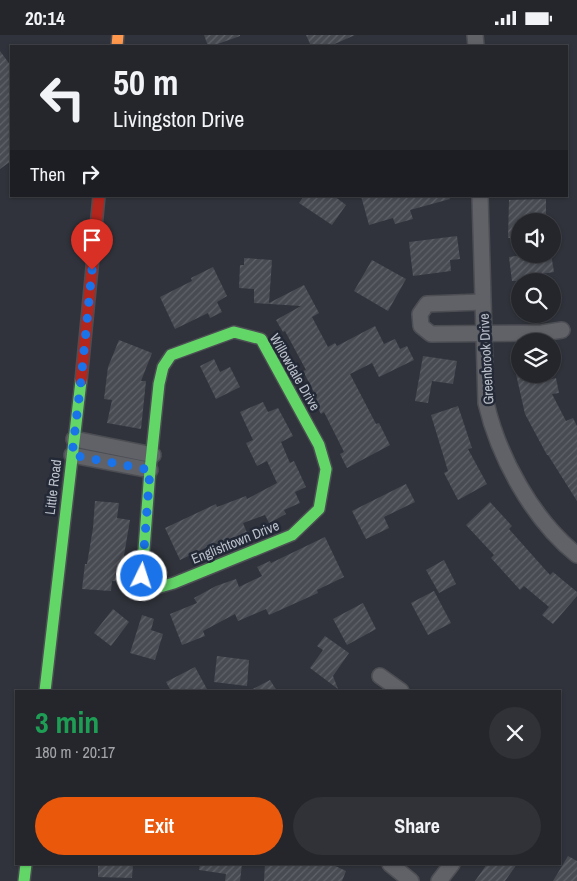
<!DOCTYPE html>
<html lang="en">
<head>
<meta charset="utf-8">
<style>
	:root { --surface:#24262c; --page:#303238; --text:#f1f3f6; --muted:#a3a5a9; --line:#414348; --accent:#ea580c }
	body { margin:0; font-family:"Archivo Narrow",sans-serif; background:var(--page); color:var(--text); height:100vh; display:flex; flex-direction:column; font-size:19px; white-space:nowrap }
	* { box-sizing:border-box; margin:0 }
	p { font-size:16px; color:var(--muted) }
	.icon { flex:none; width:28px; height:28px; fill:none; stroke:currentColor; stroke-width:2; stroke-linecap:round; stroke-linejoin:round }
	.map { position:relative; flex:1; overflow:hidden }
	.panel { position:absolute; left:15px; top:655px; width:546px; height:175px; display:flex; flex-direction:column; background:var(--surface); border-radius:0px; box-shadow:0 1px 4px #0004,0 0 0 1px var(--line) }
	.panel>* { flex:none }
	.banner { position:absolute; left:10px; top:10px; width:558px; height:152px; border-radius:0px; box-shadow:0 1px 4px #0004,0 0 0 1px var(--line); background:#24262c; color:var(--text); overflow:hidden }
	.controls { position:absolute; left:511px; top:178px; display:grid; gap:10px }
	.controls a { display:grid; place-items:center; width:50px; height:50px; border-radius:50%; background:var(--surface); box-shadow:0 1px 4px #0004,0 0 0 1px var(--line); font-size:25px }
	.pin { position:absolute; display:grid; place-items:center; width:42px; height:42px; color:#fff; margin:-51px -21px; border-radius:50% 50% 50% 0; rotate:-45deg; box-shadow:0 0 5px #0007 }
	.pin .icon { rotate:45deg }
	.me { position:absolute; width:55px; margin:-28px; rotate:4deg; stroke-linejoin:round; filter:drop-shadow(0 0 4px #0008) }
	.turn { display:flex; align-items:center; gap:18px; height:105px; padding:0 20px; font-size:22px }
	.turn .icon { width:65px; height:65px; stroke-width:2.5 }
	.turn b { display:block; font-size:35px; line-height:42px }
	.then { display:flex; align-items:center; height:48px; padding:0 20px; background:#0003; gap:10px; font-size:19px }
	.round { display:grid; place-items:center; flex:none; width:52px; height:52px; border-radius:26px; background:var(--page) }
	.headline { display:flex; align-items:center; justify-content:space-between; height:85px; padding:0 20px }
	h1 { font-size:30px; font-weight:800; line-height:38px; color:#1e9e55 }
	.cta { display:flex; gap:10px; margin-top:auto; padding:10px 20px }
	.cta a { flex:1; height:58px; border-radius:30px; background:var(--accent); color:#fff; font-size:20px; font-weight:800; line-height:58px; text-align:center }
	.cta a+a { background:var(--page); color:var(--text) }
	.status { display:flex; justify-content:space-between; align-items:center; height:35px; padding:0 25px; background:var(--surface); direction:ltr }
	.status svg { height:14px; fill:currentColor }
	.map>svg:first-child { display:block }
</style>
</head>
<body>
<div class="status"><b>20:14</b><svg viewBox="0 0 49 12"><path d="M0 12V9h3v3zM5 12V6h3v6zM10 12V3h3v9zM15 12V0h3v12zM26 1h20v11H26zM47 4h2v5h-2z"/></svg></div>
<div class="map">
<svg width="577" height="846" viewBox="0 0 577 846">
	<defs>
		<pattern id="building-hatch" width="6" height="6" patternUnits="userSpaceOnUse" patternTransform="scale(1.25)"><rect width="6" height="6" fill="#484b52"/><path d="M-1 1l2-2M0 6l6-6M5 7l2-2" fill="none" stroke="#60636a"/></pattern>
	</defs>
	<rect width="100%" height="100%" fill="#30333b"/>
	<g fill="url(#building-hatch)">
		<path d="M204 0H240V1L212 11H208Z"/>
		<path d="M306 0H355L330 11H311Z"/>
		<path d="M0 16 11 31V126L0 134Z"/>
		<path d="M304 161H334L346 170 332 190 299 168Z"/>
		<path d="M361 161H449L450 164 410 175 413 184 395 189 393 183 369 190Z"/>
		<path d="M546 164V186H520V203H508L509 165Z"/>
		<path d="M457 201 460 224 450 225 451 236 413 241 409 207Z"/>
		<path d="M531 219H551L554 237 541 239 542 246H512L509 222Z"/>
		<path d="M244 223 272 225 269 268 304 250 319 278 312 282 328 312 335 308 337 311 375 291 384 309 395 304 400 314 407 311 414 325 379 342 372 328 350 339 376 389 379 388 390 410 347 433 340 419 344 417 324 377 321 379 313 365 317 363 303 336 306 335 285 296 283 297 276 285 301 271 254 268V254L239 253 240 230H244Z"/>
		<path d="M372 225 406 244 388 276 354 256Z"/>
		<path d="M213 232 227 261 217 267 222 277 210 283 208 278 175 294 160 262 192 246 191 243Z"/>
		<path d="M119 305 152 318 141 346H146L141 394 107 388 112 365 104 364 108 332Z"/>
		<path d="M423 321 457 326 453 349 432 346 428 368 415 366Z"/>
		<path d="M214 324 220 337 230 332 240 352 216 364 200 331Z"/>
		<path d="M516 339H542L543 346 556 343 559 358 552 359 566 386 573 383 577 391V466L548 420H547L525 379Z"/>
		<path d="M263 367 268 377 278 373 293 401 281 407 290 428 294 426 306 452 295 457 300 468 284 475 286 479 269 488 265 480 243 488 248 500 235 505 234 502 217 510 216 508 180 525 165 493 216 469 217 472 246 461 247 464 277 448 267 426 257 431 246 408 253 405 240 377Z"/>
		<path d="M458 371 472 413 468 414 487 449 458 465 444 438 448 436 431 380Z"/>
		<path d="M406 449 415 467 384 482 389 493 366 504 352 476Z"/>
		<path d="M95 466 119 468 117 483 130 485 122 532 125 533 123 547 112 546 111 556 82 554 85 529H87L93 493Z"/>
		<path d="M490 467 512 491 509 494 550 540 553 537 577 557V561L553 589 542 580 549 572 524 551 520 555 491 523 494 520 466 490Z"/>
		<path d="M325 502 344 542 317 555 318 558 269 580 266 574 238 586 235 579 203 596 205 601 182 610 170 579 197 568 194 563 216 551 236 544 239 552 262 541 257 532 270 526 271 528Z"/>
		<path d="M444 525 456 549 439 558 426 535Z"/>
		<path d="M434 556 451 588 428 600 411 568Z"/>
		<path d="M363 568 376 594 347 610 333 584Z"/>
		<path d="M113 574 129 587 111 611 94 598Z"/>
		<path d="M142 580 154 584 151 595 163 599 155 625 130 618Z"/>
		<path d="M325 601 349 618 333 641 338 654 310 633 323 615 317 611Z"/>
		<path d="M217 621 249 625 247 651 214 647Z"/>
		<path d="M195 632 208 656H171L166 647Z"/>
		<path d="M270 645 277 656H249Z"/>
		<path d="M568 821 577 826V846H553Z"/>
		<path d="M98 829H133L132 843 98 842Z"/>
		<path d="M200 829H242L240 846H225L226 839 199 835Z"/>
		<path d="M265 829H331L346 836 342 846H264Z"/>
		<path d="M487 829H517L505 846H475Z"/>
	</g>
	<g fill="none" stroke-linecap="round" stroke-linejoin="round">
		<g stroke="#4c4e54" stroke-width="18">
			<g id="street">
				<path d="M475 0 476 11"/>
				<path d="M480 161 486 368C499 423 533 485 577 520"/>
				<path d="M482 267 427 269 420 279 421 291 431 299 542 298 562 295"/>
				<path d="M74 404 153 420"/>
				<path d="M72 420 150 435"/>
				<path d="M380 641 401 656"/>
				<path d="M390 829 411 846"/>
				<path d="M439 846 452 829"/>
			</g>
		</g>
		<g stroke="#4c4e54" stroke-width="14">
			<g id="fast">
				<path d="M234 297 261 304 319 410 326 434 319 474 292 500 174 548 153 554 145 548 142 541 150 435 159 349 163 332 171 320Z"/>
				<path d="M45 656 81 346"/>
				<path d="M24 846 26 829"/>
			</g>
		</g>
		<g stroke="#4c4e54" stroke-width="14">
			<path id="slow" d="M117 11 118 0"/>
		</g>
		<g stroke="#4c4e54" stroke-width="14">
			<path id="jam" d="M81 346 99 161"/>
		</g>
		<use href="#street" stroke="#606268" stroke-width="15"/>
		<use href="#fast" stroke="#63d668" stroke-width="11"/>
		<use href="#slow" stroke="#ff974d" stroke-width="11"/>
		<use href="#jam" stroke="#b3261e" stroke-width="11"/>
	</g>
	<g fill="none" stroke-linecap="round" stroke-linejoin="round">
		<path stroke="#1a73e8" stroke-width="9" stroke-dasharray="0 16.2" d="M92 235 81 346 72 420 150 435 142 541"/>
	</g>
	<g text-anchor="middle" dominant-baseline="central" stroke-width="5" stroke-linejoin="round" paint-order="stroke">
		<g font-size="14" fill="#bbc0ca" stroke="#232936">
			<text transform="translate(486 324) rotate(-93)">Greenbrook Drive</text>
			<text transform="translate(295 337) rotate(60)">Willowdale Drive</text>
			<text transform="translate(53 452) rotate(-83)">Little Road</text>
			<text transform="translate(235 507) rotate(-22)">Englishtown Drive</text>
		</g>
	</g>
</svg>
<div class="controls">
<a><svg class="icon" aria-label="sound" viewBox="0 0 24 24"><path d="M4 9h4l5-4v14l-5-4H4zM17 9q2 3 0 6"/></svg></a>
<a><svg class="icon" aria-label="search" viewBox="0 0 24 24"><circle cx="10" cy="10" r="6"/><path d="M15 15l6 6"/></svg></a>
<a><svg class="icon" aria-label="layers" viewBox="0 0 24 24"><path d="M12 4l9 5-9 5-9-5zM3 14l9 5 9-5"/></svg></a>
</div>
<div class="pin" style="left:92px;top:235px;background:#d93025"><svg class="icon" aria-label="arrive" viewBox="0 0 24 24"><path d="M6 21V4h12l-3 4 3 4H6"/></svg></div>
<svg class="me" style="left:142px;top:541px" viewBox="-20 -20 40 40"><circle r="17" fill="#1a73e8" stroke="#fff" stroke-width="3"/><path d="M0-11L8 9 0 5-8 9z" fill="#fff"/></svg>
<div class="banner">
<div class="turn"><svg class="icon" aria-label="left" viewBox="0 0 24 24"><path d="M17 20v-9H6M10 6l-5 5 5 5"/></svg><div><b>50 m</b>Livingston Drive</div></div>
<div class="then">Then<svg class="icon" aria-label="right" viewBox="0 0 24 24"><path d="M7 20v-9h11M14 6l5 5-5 5"/></svg></div>
</div>
<section class="panel">
<div class="headline"><div><h1>3 min</h1><p>180 m · 20:17</p></div><a class="round"><svg class="icon" aria-label="close" viewBox="0 0 24 24"><path d="M6 6l12 12M18 6L6 18"/></svg></a></div>
<div class="cta"><a>Exit</a><a>Share</a></div>
</section>
</div>
</body>
</html>
